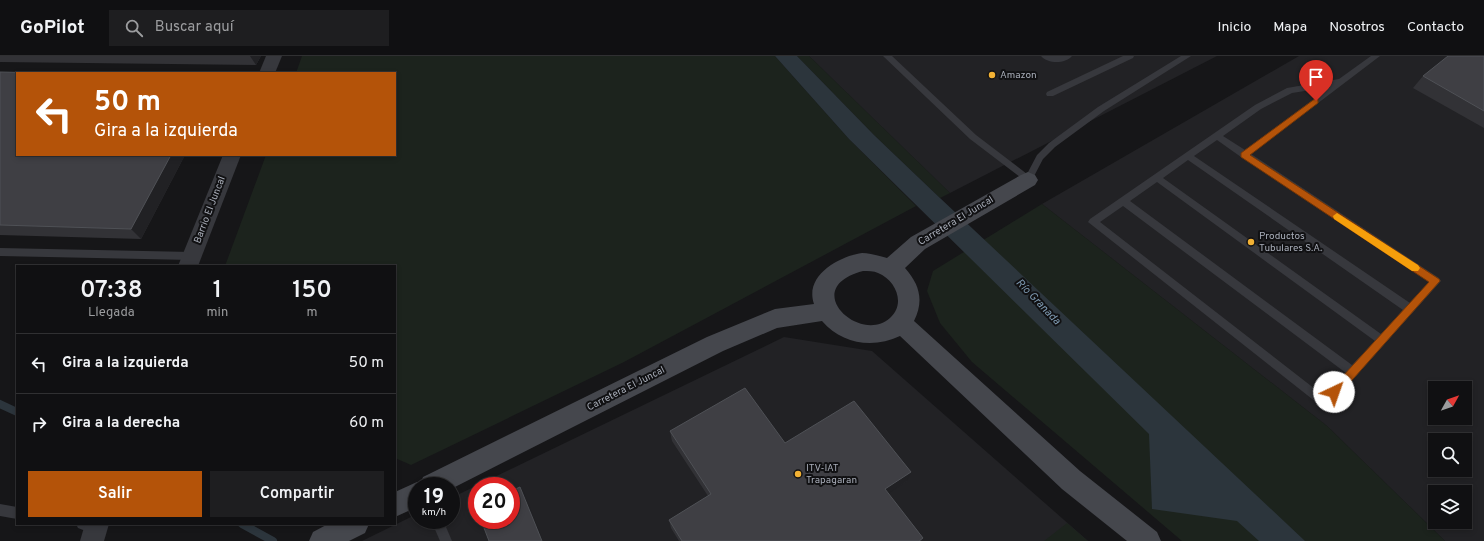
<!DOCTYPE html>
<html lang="es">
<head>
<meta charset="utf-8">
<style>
	:root { --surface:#101012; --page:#1e1e20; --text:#f1f3f6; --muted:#9c9d9f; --line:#303032; --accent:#b45309 }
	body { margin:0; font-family:Overpass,sans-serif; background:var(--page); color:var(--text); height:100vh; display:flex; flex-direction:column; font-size:15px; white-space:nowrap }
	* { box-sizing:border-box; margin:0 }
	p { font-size:13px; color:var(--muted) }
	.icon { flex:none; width:22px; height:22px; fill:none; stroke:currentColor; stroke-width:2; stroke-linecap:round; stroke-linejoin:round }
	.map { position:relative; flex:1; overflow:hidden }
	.details { position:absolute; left:16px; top:209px; width:380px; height:260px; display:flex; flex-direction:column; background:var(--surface); border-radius:0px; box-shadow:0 2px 6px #0003,0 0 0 1px var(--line) }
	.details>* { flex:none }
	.banner { position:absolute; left:16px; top:16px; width:380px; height:84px; border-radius:0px; box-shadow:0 2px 6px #0003,0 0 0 1px var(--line); background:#b45309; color:#fff; overflow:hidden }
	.needle { width:26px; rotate:50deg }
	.controls { position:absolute; left:1428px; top:325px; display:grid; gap:8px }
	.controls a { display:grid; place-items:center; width:44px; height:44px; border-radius:0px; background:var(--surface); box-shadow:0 2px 6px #0003,0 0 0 1px var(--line); font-size:20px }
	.speed { position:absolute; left:408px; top:421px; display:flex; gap:8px; font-size:20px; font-weight:700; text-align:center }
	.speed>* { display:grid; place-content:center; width:52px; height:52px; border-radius:50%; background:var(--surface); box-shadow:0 2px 6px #0003,0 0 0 1px var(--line); line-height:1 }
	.speed small { font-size:10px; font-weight:400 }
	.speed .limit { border:6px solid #d22; background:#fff; color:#111 }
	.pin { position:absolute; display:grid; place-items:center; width:34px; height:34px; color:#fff; margin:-41px -17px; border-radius:50% 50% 50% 0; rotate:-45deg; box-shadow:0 0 4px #0007 }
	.pin .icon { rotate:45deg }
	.me { position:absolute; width:44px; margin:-22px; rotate:42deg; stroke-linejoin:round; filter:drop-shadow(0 0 3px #0008) }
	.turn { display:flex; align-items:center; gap:14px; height:84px; padding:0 12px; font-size:18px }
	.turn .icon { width:52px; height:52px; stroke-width:2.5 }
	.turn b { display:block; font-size:28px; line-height:34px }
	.eta { display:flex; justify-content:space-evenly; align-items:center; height:68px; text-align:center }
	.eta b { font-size:24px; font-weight:600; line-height:28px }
	.cta { display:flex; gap:8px; margin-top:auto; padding:8px 12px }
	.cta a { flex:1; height:46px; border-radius:0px; background:var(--accent); color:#fff; font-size:16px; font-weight:600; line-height:46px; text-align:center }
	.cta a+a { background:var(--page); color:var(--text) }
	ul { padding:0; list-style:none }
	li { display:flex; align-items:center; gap:12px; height:60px; padding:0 12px; border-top:1px solid var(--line) }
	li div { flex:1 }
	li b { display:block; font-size:15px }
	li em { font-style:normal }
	header { display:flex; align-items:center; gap:24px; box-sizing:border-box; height:56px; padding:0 20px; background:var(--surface); border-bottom:1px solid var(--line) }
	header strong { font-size:19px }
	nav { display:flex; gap:22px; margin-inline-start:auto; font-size:14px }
	.search { width:280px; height:36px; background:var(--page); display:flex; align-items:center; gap:10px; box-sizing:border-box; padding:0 14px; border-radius:0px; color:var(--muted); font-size:15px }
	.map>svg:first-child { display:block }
</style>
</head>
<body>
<header>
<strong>GoPilot</strong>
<div class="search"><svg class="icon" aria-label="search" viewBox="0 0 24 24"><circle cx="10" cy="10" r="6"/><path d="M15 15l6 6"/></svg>Buscar aquí</div>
<nav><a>Inicio</a><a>Mapa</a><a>Nosotros</a><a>Contacto</a></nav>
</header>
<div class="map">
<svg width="1484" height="485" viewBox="0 0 1484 485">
	<rect width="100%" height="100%" fill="#161618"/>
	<g fill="#222225" fill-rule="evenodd">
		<path d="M809 0H1217L950 137Z"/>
		<path d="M1299 0H1484V485H1445L1327 370 1042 148ZM1435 332H1465V362H1435ZM1435 384H1465V414H1435ZM1435 436H1465V466H1435Z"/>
		<path d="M784 281 872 295 1088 485H362L417 458V464H451V442ZM477 430H511V464H477Z"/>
	</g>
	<g fill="#1c231d">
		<path d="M302 0H775L849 83 916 150 624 306 411 409 395 402V210H225L266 99H395V17H296Z"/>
		<path d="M797 0H809L950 137 940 142 874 79Z"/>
		<path d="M1042 148 1327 370 1445 485H1182L972 306 940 267 927 235 933 215Z"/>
		<path d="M1067 467 1088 485H1044Z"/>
	</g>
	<path fill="#2c353c" d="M775 0H797L874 79 940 142 1305 485H1259L1237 465 1152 453 1149 378 849 83Z"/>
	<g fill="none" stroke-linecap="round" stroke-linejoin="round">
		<g stroke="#2c353c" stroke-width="8">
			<path d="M0 348 17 356"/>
			<path d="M242 468 273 485"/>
		</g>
		<g fill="#37383d" fill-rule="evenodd">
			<path d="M883 0H892L976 79 1027 118 1037 99 1049 87 1098 51 1181 0H1191L1104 55 1055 91 1043 103 1031 126 1028 127 970 83Z"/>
			<path d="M1041 0H1072C1065 8 1048 8 1041 0Z"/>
			<path d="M1123 0H1134L1133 2 1053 40H1047L1046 38 1047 36Z"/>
			<path d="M1371 0H1380L1251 98 1439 222 1441 225 1329 350 1325 352 1321 350 1088 166 1090 163 1255 49 1287 32 1339 23ZM1330 31 1245 94 1223 80 1261 53 1292 37ZM1217 84 1241 101 1429 226 1410 247 1194 100ZM1188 104 1403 254 1381 278 1163 122ZM1157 126 1375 285 1352 309 1130 145ZM1123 150 1346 317 1324 340 1100 166Z"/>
			<path d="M0 192 192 196 195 197 197 200 195 203 192 204 0 200Z"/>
			<path d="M0 448 17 451V463L0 460Z"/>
			<path d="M431 464H443L452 485H440Z"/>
			<path d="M76 468H101L102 470 100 474C93 477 84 475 78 472Z"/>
		</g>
		<g fill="#37383d" fill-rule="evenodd">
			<path d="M266 0H282L275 17H259Z"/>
			<path d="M223 99H241L198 210H178Z"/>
			<path d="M85 468H109L104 485H80Z"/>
		</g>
		<g fill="#45474d" fill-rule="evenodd">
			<path d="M1028 116 1035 119 1038 124 1035 129 925 193 905 212C920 229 924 245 914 265L1080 415 1157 476 1161 485H1127L1062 433 900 280C873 293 842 288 822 265L777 272 723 295 451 433V430H417V451L395 461V436L417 426 421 427 423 421 707 281 775 253 814 248C804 219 840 200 862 197 870 197 880 200 887 202L911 181 1021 119ZM863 215C868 215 874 215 878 217 896 224 906 248 890 262 860 289 798 232 863 215Z"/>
			<path d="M328 468H369L365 477 349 485H309L313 476Z"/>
		</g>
	</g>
	<g fill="#323236">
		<path d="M0 0H261L256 9 0 6Z"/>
		<path d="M1484 0V72L1413 32 1423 20Z"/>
		<path d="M0 16 185 99 141 183 0 179Z"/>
		<path d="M670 375 785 387 907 425 888 437 923 482 921 485H679L671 472 669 464 708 440 672 385Z"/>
	</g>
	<g fill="#212124">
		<path d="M250 0H261L256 9Z"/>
		<path d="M171 99H185L141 183 131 173Z"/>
		<path d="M911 416 907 425 882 442 885 433Z"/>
		<path d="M520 431 524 436 543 485H542Z"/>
	</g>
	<g fill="#3f3f44" stroke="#4f5156">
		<path d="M1448 0H1484V55L1423 20Z"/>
		<path d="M0 16 45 17H17V99H171L131 173 0 169Z"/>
		<path d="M745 332 785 387 854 345 911 416 885 433 923 482 919 485H682L669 464 711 438 670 375Z"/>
		<path d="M520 431 542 485H489L481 464H511V435Z"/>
	</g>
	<path fill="#b45309" stroke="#753606" d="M1316 42 1318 43V47L1250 99 1439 223 1440 225 1338 340 1334 341 1331 340 1329 336 1331 333 1429 226 1241 101V97Z"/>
	<path fill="#f59e0b" d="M1337 157 1418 209 1420 212 1418 215H1412L1334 163 1333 160Z"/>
	<g fill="#f2b134" stroke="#111113" stroke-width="1.5">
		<circle cx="992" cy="19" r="4"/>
		<circle cx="1251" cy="186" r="4"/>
		<circle cx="798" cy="418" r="4"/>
	</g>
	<g text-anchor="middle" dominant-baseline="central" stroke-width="4" stroke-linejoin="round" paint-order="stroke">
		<g font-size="10" fill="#a8adb8" stroke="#111113" text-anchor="start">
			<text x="1000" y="19">Amazon</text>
			<text x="1259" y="180">Productos<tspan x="1259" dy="12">Tubulares S.A.</tspan></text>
			<text x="806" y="412">ITV-IAT<tspan x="806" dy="12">Trapagaran</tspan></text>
		</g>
		<g font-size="10" fill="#a8adb8" stroke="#111113">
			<text transform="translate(210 154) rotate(-69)">Barrio El Juncal</text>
			<text transform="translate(956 165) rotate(-31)">Carretera El Juncal</text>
			<text transform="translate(626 333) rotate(-27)">Carretera El Juncal</text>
		</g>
		<g font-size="11" font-style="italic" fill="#7f9bb3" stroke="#111113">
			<text transform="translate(1038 246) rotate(46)">Río Granada</text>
		</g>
	</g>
</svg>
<div class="controls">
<a><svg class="needle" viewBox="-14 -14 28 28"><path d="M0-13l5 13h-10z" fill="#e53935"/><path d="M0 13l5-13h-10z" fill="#9c9d9f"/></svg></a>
<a><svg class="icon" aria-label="search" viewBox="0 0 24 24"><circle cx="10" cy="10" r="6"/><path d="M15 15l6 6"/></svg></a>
<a><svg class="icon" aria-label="layers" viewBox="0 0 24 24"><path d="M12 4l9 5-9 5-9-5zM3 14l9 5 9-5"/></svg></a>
</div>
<div class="speed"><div>19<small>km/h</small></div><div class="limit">20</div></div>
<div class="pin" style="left:1316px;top:45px;background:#d93025"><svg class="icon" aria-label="arrive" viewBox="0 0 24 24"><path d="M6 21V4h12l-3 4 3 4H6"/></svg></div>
<svg class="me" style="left:1334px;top:336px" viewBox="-20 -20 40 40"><circle r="19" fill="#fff"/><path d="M0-13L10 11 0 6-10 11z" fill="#b45309"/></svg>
<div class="banner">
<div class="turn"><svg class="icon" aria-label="left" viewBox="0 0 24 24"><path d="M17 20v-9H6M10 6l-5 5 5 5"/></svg><div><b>50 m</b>Gira a la izquierda</div></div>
</div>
<section class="details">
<div class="eta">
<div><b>07:38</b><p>Llegada</p></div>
<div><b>1</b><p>min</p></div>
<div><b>150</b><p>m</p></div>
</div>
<ul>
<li><svg class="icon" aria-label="left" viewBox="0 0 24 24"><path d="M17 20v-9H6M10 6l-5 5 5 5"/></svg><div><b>Gira a la izquierda</b></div><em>50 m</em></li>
<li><svg class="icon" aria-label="right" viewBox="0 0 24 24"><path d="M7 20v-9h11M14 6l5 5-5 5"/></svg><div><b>Gira a la derecha</b></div><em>60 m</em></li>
</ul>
<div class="cta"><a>Salir</a><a>Compartir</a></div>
</section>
</div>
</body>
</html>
